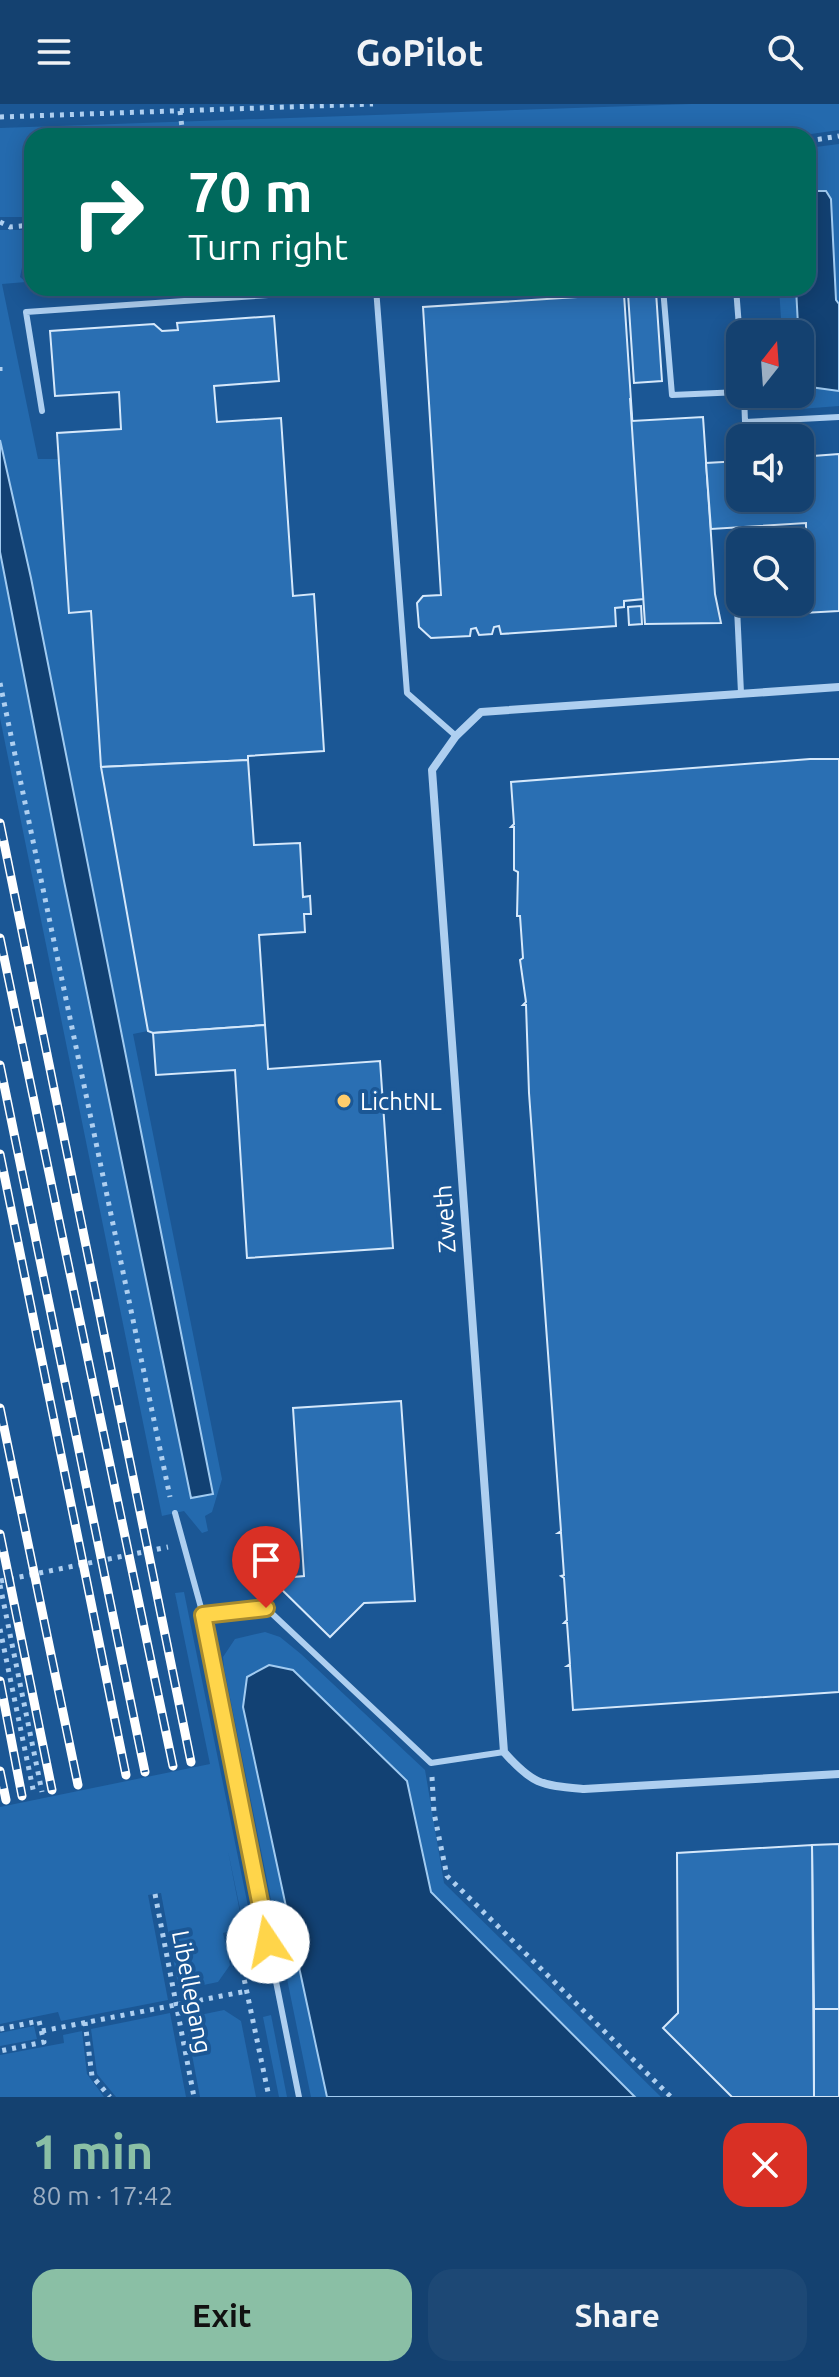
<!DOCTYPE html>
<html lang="en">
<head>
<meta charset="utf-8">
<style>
	:root { --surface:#144170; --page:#1d4875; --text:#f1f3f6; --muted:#9dafc3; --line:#335a83; --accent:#8abfa5 }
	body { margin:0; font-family:Ubuntu,sans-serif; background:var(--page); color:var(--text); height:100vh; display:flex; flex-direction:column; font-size:30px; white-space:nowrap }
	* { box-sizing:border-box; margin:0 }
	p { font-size:26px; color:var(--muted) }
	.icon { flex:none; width:44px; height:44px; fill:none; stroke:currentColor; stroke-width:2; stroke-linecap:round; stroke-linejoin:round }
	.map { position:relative; height:1993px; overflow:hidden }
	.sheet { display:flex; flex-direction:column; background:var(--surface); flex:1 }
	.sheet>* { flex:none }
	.top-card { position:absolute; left:24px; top:24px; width:792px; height:168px; border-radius:24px; box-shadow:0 4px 20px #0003,0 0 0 2px var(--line); background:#00695c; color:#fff; overflow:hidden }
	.needle { width:52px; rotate:17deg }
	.fabs { position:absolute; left:726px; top:216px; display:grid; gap:16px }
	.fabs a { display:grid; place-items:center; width:88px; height:88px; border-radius:16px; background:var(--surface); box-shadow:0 4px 20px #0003,0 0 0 2px var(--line); font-size:40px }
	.pin { position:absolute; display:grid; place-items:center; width:68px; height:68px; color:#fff; margin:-82px -34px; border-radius:50% 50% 50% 0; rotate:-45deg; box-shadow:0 0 8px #0007 }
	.pin .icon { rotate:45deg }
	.me { position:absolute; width:88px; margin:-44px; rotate:349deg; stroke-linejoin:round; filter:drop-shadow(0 0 6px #0008) }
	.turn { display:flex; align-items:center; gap:28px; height:168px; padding:0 32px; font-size:36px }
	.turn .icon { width:104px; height:104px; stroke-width:2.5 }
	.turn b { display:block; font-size:56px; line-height:68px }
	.round { display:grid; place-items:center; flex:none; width:84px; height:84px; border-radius:24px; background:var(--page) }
	.head { display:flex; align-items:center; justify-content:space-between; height:136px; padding:0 32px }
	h1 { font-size:48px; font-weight:700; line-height:60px; color:var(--accent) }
	.button { display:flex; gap:16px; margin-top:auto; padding:16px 32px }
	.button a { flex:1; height:92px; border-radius:24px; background:var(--accent); color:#111; font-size:32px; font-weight:700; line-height:92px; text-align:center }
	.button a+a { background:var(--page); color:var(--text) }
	header { display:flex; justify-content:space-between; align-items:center; height:104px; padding:0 32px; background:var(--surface); font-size:36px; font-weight:700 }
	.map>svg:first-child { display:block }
</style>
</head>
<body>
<header><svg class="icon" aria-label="menu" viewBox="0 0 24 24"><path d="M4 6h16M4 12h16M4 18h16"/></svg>GoPilot<svg class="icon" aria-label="search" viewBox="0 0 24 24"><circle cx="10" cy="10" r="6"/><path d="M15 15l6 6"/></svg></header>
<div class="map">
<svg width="839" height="1993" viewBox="0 0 839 1993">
	<rect width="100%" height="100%" fill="#1b5795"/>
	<g fill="#246aae">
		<path d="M691 0H839V26L797 32H32V113H0V24Z"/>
		<path d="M839 40V200L836 197 825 87H808V44Z"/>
		<path d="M0 126H32V143L26 145 20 173 26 178 2 180 38 355H59L69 508 91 507 148 927 133 930 222 1375 212 1408 205 1412 208 1427 202 1429 184 1407 162 1412 0 614Z"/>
		<path d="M779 184H796L798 230H782Z"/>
		<path d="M800 261 803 282 839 287V302L787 306 786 290H800Z"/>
		<path d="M184 1488 263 1876 255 1877 228 1747 243 1824 223 1829 230 1861 218 1878 179 1886 161 1789 148 1791 168 1896 61 1917 58 1908 0 1920V1703L210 1660 175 1489Z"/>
		<path d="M265 1528 280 1533 301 1550 425 1666 444 1779 661 1993H635L431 1788 406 1677 243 1603 327 1993H311L224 1564 223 1553 235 1535Z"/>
		<path d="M224 1906 241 1917 256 1993H200L185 1914Z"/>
		<path d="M170 1909 186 1993H116L97 1970 91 1925Z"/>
		<path d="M271 1911 287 1993H279L263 1913Z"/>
		<path d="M34 1922 37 1935 0 1942V1929Z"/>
		<path d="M82 1927 87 1970 104 1993H0V1951L64 1939 63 1931Z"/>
	</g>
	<g fill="#124173" stroke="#a1cbf1" stroke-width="2">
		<path d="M808 87H826L831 95 836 196 839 200V287L803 282 801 277 796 184H808Z"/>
		<path d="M0 336 31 474 213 1390 191 1394 64 777 0 448Z"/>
		<path d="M269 1561 293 1566 407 1677 431 1788 635 1993H327L243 1603 247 1573Z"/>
	</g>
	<g fill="#2a6fb3" stroke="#d5e8fb" stroke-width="2">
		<path d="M656 188 662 277 634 279 628 190Z"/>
		<path d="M624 190 644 495 624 497V503L615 504 616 522 501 530 499 522 494 523 492 530 479 531 476 524 471 525 470 532 431 534 419 523 417 499 423 492 441 491 423 203Z"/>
		<path d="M274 212 279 277 214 282 217 318 281 314 293 492 314 490 324 647 248 652V656L101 663 91 507 69 509 57 329 121 325 119 288 55 292 50 227 154 220 162 227 178 226 177 219Z"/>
		<path d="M630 294 632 317 703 313 715 490 721 519 645 520Z"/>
		<path d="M839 350V507L803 509 798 426H806V419L711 425 706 359 740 357V394H800V353Z"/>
		<path d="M641 502 642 520 629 521 628 503Z"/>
		<path d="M810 655H839V1588L573 1606 570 1562H567L570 1560 567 1519H564L567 1516 564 1474 561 1472 564 1471 561 1429H558L561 1427 529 989 526 901H523L526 898 520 856 523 854 520 812H517L518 768 514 766V723H511L514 720 511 678Z"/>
		<path d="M248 656 254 741 300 739 303 793 310 792 311 810H304L305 828 259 831 265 921 153 929 148 927 101 663Z"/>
		<path d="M265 921 268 965 380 957 393 1144 247 1154 235 966 156 971 153 929Z"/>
		<path d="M401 1297 415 1497 364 1499 330 1533 271 1475 304 1472 293 1304Z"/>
		<path d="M839 1740V1905H814L812 1741Z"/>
		<path d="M812 1741 814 1993H732L663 1924 678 1909 677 1749Z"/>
		<rect x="814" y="1905" width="25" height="88"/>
	</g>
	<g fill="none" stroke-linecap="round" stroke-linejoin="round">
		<g stroke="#aecff0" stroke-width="5" stroke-dasharray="4 6" stroke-linecap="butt">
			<path d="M180 7 183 32"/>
			<path d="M0 13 373 0"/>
			<path d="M808 37 839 32"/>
			<path d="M0 118 10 123 32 121"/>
			<path d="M0 263V267"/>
			<path d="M0 579 170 1393"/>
			<path d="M0 1477 168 1443"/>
			<path d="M0 1481 42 1688"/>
			<path d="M0 1525 34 1690"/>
			<path d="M432 1673 434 1709 447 1772 671 1993"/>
			<path d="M155 1790 194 1993"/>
			<path d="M234 1827 269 1993"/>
			<path d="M85 1918 92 1972 110 1993"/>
			<path d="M0 1925 39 1917 44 1938 0 1947"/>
			<path d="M42 1927 247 1887"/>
		</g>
		<g stroke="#aecff0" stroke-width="6">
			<path d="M376 184 407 589 456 632"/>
			<path d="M663 184 672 291 740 288"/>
			<path d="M736 184 740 236"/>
			<path d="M744 290 745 318 839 313"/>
			<path d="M42 307 26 208 369 184"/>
			<path d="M800 483H802"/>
			<path d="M740 498 737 504 741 589"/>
			<path d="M175 1409 203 1511 299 1993"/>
			<path d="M203 1511 266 1504 431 1659 504 1648"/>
		</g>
		<path stroke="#aecff0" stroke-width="8" d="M839 583 481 608 456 632 432 666 504 1648C533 1681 541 1681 584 1685L839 1670"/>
		<g stroke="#fff" stroke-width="9">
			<g id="rail">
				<path d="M0 719 191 1658"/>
				<path d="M0 834 173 1662"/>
				<path d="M0 961 145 1668"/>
				<path d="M0 1050 126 1671"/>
				<path d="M0 1304 78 1681"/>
				<path d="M0 1430 52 1686"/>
				<path d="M0 1577 22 1692"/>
				<path d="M0 1667 6 1696"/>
			</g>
		</g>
		<use href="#rail" stroke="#1b5795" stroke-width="6" stroke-dasharray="18" stroke-linecap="butt"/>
	</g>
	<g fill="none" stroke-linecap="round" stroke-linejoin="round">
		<g stroke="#a68a30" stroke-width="20">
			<path id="route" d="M266 1504 203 1511 268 1838"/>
		</g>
		<use href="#route" stroke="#ffd54a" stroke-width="14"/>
	</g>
	<circle fill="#ffcd6c" stroke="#1b5795" stroke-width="3" cx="344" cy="997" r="8"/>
	<g text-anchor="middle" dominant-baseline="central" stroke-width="8" stroke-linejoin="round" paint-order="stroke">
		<g font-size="24" fill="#fff" stroke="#1b5795" text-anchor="start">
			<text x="360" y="997">LichtNL</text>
		</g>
		<g font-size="24" fill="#fff" stroke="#1b5795">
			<text transform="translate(445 1115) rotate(-94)">Zweth</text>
			<text transform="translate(192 1888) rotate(79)">Libellegang</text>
		</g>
	</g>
</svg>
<div class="fabs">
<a><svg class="needle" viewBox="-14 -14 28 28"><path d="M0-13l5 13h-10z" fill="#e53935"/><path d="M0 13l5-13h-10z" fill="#9dafc3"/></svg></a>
<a><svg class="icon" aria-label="sound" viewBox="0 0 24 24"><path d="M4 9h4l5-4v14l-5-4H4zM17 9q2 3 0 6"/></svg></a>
<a><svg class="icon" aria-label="search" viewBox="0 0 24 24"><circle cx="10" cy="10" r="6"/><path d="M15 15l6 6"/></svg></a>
</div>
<div class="pin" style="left:266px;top:1504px;background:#d93025"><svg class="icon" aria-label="arrive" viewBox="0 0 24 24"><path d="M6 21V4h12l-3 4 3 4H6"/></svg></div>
<svg class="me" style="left:268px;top:1838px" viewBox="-20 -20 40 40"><circle r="19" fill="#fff"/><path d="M0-13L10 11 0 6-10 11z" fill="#ffd54a"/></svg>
<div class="top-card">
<div class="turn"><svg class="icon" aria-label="right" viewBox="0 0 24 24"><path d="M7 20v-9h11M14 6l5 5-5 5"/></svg><div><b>70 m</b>Turn right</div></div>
</div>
</div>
<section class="sheet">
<div class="head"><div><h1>1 min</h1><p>80 m · 17:42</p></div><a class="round" style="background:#d93025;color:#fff"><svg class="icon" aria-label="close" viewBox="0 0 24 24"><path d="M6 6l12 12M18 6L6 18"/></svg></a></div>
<div class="button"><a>Exit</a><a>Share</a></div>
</section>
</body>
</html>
